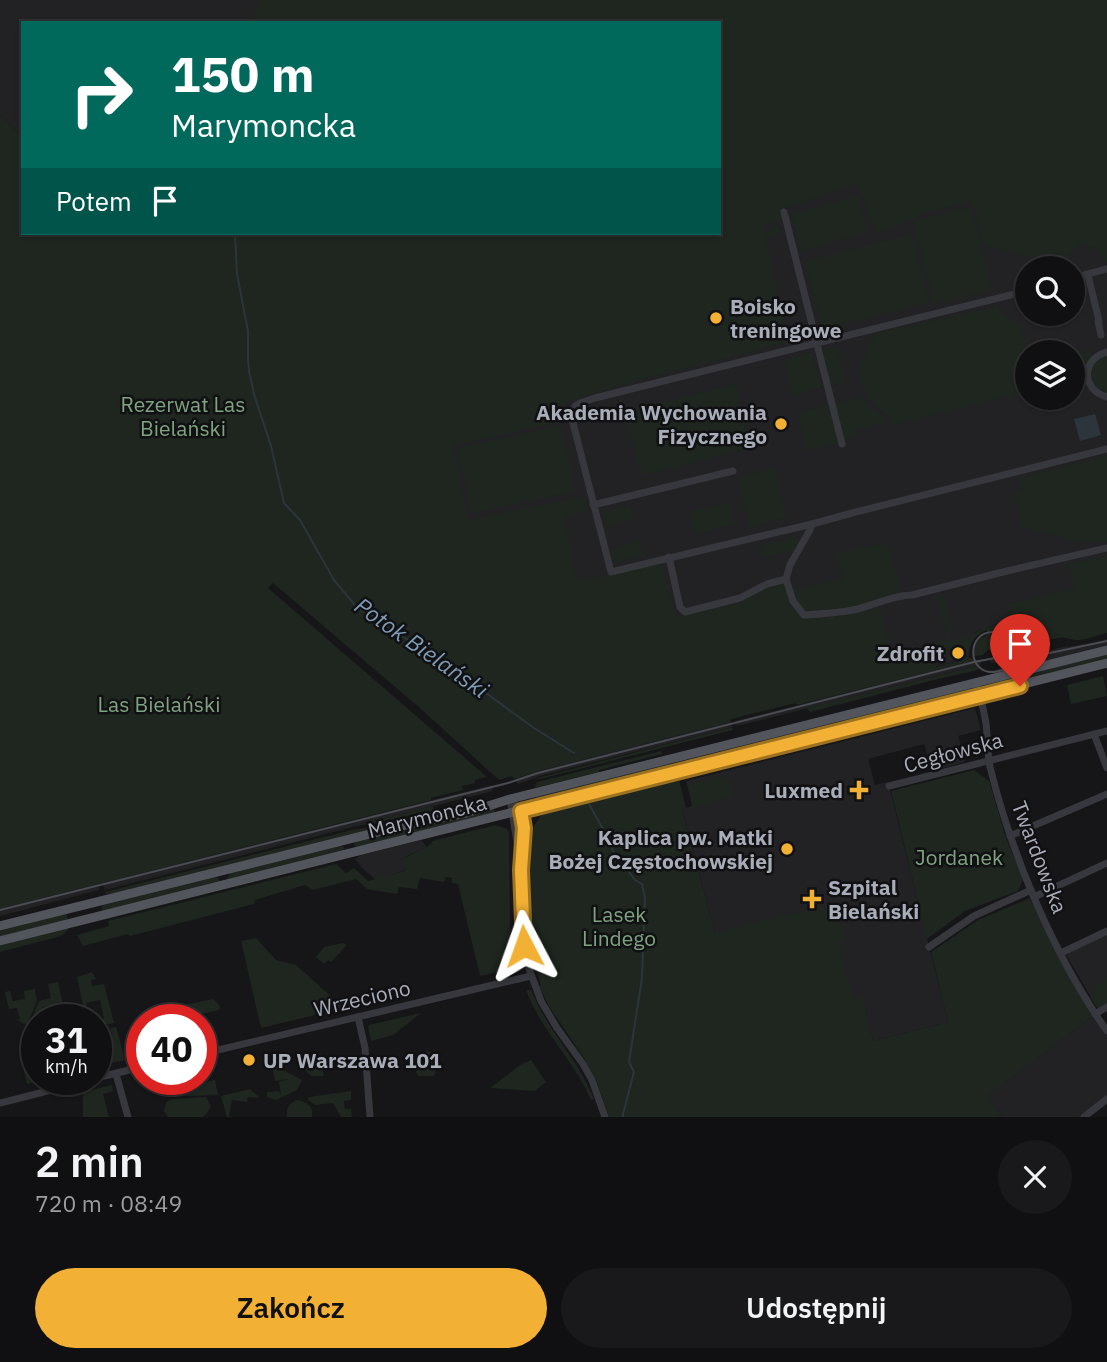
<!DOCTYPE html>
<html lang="pl">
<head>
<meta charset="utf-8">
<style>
	:root { --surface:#101012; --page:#19191b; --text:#f1f3f6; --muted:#9c9d9f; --line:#303032; --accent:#f2b134 }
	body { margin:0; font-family:"IBM Plex Sans",sans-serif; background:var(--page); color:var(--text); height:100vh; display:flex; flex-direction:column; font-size:26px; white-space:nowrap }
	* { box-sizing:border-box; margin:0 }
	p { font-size:23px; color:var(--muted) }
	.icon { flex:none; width:38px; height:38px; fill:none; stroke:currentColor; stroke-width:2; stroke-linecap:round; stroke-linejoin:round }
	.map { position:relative; height:1117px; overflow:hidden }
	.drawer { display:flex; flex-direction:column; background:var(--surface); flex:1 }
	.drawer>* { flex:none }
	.guide { position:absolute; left:21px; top:21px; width:700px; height:214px; border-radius:0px; box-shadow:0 2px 5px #0004,0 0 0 2px var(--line); background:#00695c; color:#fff; overflow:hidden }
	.buttons { position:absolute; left:1015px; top:256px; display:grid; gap:14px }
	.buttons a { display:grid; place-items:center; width:70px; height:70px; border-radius:50%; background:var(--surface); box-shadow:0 2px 5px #0004,0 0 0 2px var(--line); font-size:35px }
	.speed { position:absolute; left:21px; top:1004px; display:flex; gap:14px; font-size:35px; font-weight:700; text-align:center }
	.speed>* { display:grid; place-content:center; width:91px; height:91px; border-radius:50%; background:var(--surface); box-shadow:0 2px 5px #0004,0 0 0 2px var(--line); line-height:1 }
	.speed small { font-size:18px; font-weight:400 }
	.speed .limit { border:10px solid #d22; background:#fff; color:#111 }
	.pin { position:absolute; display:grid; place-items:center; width:60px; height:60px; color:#fff; margin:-72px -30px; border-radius:50% 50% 50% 0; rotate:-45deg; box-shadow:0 0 7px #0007 }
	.pin .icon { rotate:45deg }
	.me { position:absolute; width:77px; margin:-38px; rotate:356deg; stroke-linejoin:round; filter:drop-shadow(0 0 5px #0008) }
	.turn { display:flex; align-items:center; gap:24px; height:147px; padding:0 35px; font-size:32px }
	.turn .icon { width:91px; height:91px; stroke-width:2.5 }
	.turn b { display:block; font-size:49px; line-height:60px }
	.then { display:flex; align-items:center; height:66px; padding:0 35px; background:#0003; gap:14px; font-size:26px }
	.round { display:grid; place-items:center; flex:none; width:74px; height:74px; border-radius:37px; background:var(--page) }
	.head { display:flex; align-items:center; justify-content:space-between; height:119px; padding:0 35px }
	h1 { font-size:42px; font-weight:600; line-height:52px }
	.action { display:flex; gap:14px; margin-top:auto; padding:14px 35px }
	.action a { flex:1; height:80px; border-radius:42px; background:var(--accent); color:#111; font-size:28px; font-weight:600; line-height:80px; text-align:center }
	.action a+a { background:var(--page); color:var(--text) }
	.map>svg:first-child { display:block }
</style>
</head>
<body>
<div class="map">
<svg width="1107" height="1117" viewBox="0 0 1107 1117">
	<rect width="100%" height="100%" fill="#161618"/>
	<g fill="#222225" fill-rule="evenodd">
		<path d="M0 0H261L251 23H23V139L0 115Z"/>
		<path d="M840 142 1107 235V624L1022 645 991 626 975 632 966 653 965 659 703 725 581 699 420 450 719 233ZM1027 268H1073V313H1027ZM1027 352H1073V397H1027Z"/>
		<path d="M1107 639V646L996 673H988V671L996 670 1014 663H990L991 657 1028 655 1024 654 1040 653 1063 647 1086 644Z"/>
		<path d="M975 658 976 660 982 659 979 669 975 666 737 726 735 721 972 661V659Z"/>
		<path d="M975 708 981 730 958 736 965 762 932 771 924 744 868 759 875 785 888 782 948 1022 873 1041 865 1009 715 933 682 809 692 806 686 781Z"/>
		<path d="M731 722 732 727 540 776 518 784 515 779 538 771Z"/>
		<path d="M492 785 493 791 104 889 103 883Z"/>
		<path d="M421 840 427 847 403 858 406 870 376 880 362 868 355 859 362 855Z"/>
		<path d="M99 884V890L0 916V909Z"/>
		<path d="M1107 933V1003L1096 1006 1067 956 1069 952Z"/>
		<path d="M1093 1016 1107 1036V1096L1079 1117H1002L986 1096Z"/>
	</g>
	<g fill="#1e261f">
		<path d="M260 0H1107V263L1096 248 1081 244 1058 263 983 245 972 201 928 212 902 224 877 234 857 183 781 210 782 218 764 226 765 233 778 226 781 232 766 237 788 342 647 378 575 399 561 406 565 421 454 445 468 520 585 497 588 511 564 516 577 581 662 564 676 617 738 604 757 592 784 583 794 606 801 617C824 621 854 613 876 607L881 610 892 654 967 636 969 640C979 626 991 624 1007 631L1009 604 1075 589 1068 564 1107 556V633C1098 635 1089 639 1080 640 1072 641 1066 636 1058 638 1044 640 1036 647 1021 649L999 631 987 632 986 630C974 636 969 643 969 657L965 655V653H962L960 646 932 653 936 667 965 659V656L972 659 973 661 797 705 796 703 735 718 730 720 731 722 538 771 514 779 512 776 499 780 421 709 273 583 268 588 487 777 475 780V783L462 786 463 790 431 798V800L0 909V115L23 139V233H719V23H251L255 10Z"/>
		<path d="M858 196 868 232 801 251 791 214Z"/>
		<path d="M971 207 992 290 934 304 913 221Z"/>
		<path d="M912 234 930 302 822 329 805 261Z"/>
		<path d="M998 306 1000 313 1001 312C1028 325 1032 353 1022 378L1020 377 1015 384 1018 394 893 425 890 415 888 416C853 392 855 369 875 334Z"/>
		<path d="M837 347 846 382 830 385 822 350Z"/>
		<path d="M1090 349C1092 363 1083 375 1088 388L1073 392V352H1068L1073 350 1075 353Z"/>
		<path d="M812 352 821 388 793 395 784 360Z"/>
		<path d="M1107 354V394C1095 390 1085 378 1092 365 1095 359 1102 357 1107 354Z"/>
		<path d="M736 384 752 447 642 476 626 412Z"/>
		<path d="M862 397C868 408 881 410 886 422L856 430V437L844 441 835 404Z"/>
		<path d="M829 405 839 443 807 451 797 413Z"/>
		<path d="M562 426 575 491 472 513 458 448Z"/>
		<path d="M1107 456V542L1077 541 1022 527 1015 493 1023 490 1019 478Z"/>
		<path d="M774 468 787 517 750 527 737 478Z"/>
		<path d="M730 502 735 524 695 534 689 512Z"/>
		<path d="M630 505 634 519 606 526 602 512Z"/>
		<path d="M796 538 798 540V545L795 550 763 557 761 554 760 546Z"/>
		<path d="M639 541 643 555 615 563 611 549Z"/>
		<path d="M884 543 890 550 901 591 850 607 805 611 800 606 794 590 843 579 837 553Z"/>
		<path d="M946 595 945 600 954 631 947 637 937 599 923 601Z"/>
		<path d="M988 634C1001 633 1008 641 1017 650 1004 650 992 644 983 655L974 656C973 645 978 639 988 634Z"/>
		<path d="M1107 653V660L990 689 989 683Z"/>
		<path d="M976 666 979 669 974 671 942 678 810 712 807 708Z"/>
		<path d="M1103 676 1107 696 1071 704 1067 685Z"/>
		<path d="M967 688 972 690V693L844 724 845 719Z"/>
		<path d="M732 727 733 730 540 779 530 780Z"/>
		<path d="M661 751 662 754 599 770V773L534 788 537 782Z"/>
		<path d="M667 764 674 765V768L538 802 536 797Z"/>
		<path d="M974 770 989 781 1006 838 1023 879 1018 891 965 911 927 939 891 791Z"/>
		<path d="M727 776 733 797 693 807 688 785Z"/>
		<path d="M679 780 686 808 682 810 715 933 762 920 825 907 831 914 840 922 845 940 838 942 853 999 862 996 873 1041 948 1022 931 952 978 920 1030 898 1055 951 1093 1016 987 1096 1002 1117H609L596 1079 584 1058 550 1008 539 986 541 985 534 962H531L527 927 526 863 534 826 543 813Z"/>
		<path d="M433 806V811L353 827 105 890 104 889Z"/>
		<path d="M494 808 495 813 357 847 354 845 355 841Z"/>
		<path d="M443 810V812L123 892 106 894 105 892 352 830 377 826 420 814Z"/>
		<path d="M495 825 507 829 509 832 510 927 514 959 508 970 480 976 458 884 451 883 452 878 446 877 444 882 420 878 417 889 399 887 397 894 367 889 356 879 313 890 305 885 255 900 254 904 130 936 128 934 83 946 77 935 109 926 108 921 336 864 346 873 354 868 368 881 405 871 402 859 427 847 433 841Z"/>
		<path d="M341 845 345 848 343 851 227 880 229 875 231 872Z"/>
		<path d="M216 876 220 881 101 911 102 906 105 904Z"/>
		<path d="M66 913 68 920 0 937V931Z"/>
		<path d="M70 926 68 930 61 936 0 952V946Z"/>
		<path d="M256 938 276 960 296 965 344 1008 261 1028 241 941Z"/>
		<path d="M343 943 347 945 331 962 328 960 324 964 316 957 324 947Z"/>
		<path d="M92 972 96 979 91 980 92 986 104 984 114 1023 98 1026 97 1021 104 1019 100 1000 86 1003 89 1020H86L77 977Z"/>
		<path d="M1107 979V1005L1099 1010 1090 997 1097 985Z"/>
		<path d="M58 982 66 1020H61L56 1004 42 1007 45 1020H37V1028L29 1025 39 1001 51 998 48 984Z"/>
		<path d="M35 989 37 1001 27 1025 16 1020 20 1019 17 1008 9 1009 5 992 10 991 13 1001 25 999 24 991Z"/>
		<path d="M526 990H531C547 1030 578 1059 594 1099L591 1100C575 1061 541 1031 526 990Z"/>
		<path d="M213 999 220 1006 219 1010 188 1017 184 1015 183 1009 185 1005Z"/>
		<path d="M421 1013 393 1035 371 1041 368 1027 369 1025Z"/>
		<path d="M116 1027 125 1060 96 1067V1058L103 1057 98 1038H96V1031L106 1029 108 1036 112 1035 110 1028Z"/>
		<path d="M35 1048 36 1052 32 1054 37 1073V1080H45L27 1084 20 1052Z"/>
		<path d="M427 1051 431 1052 437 1066 434 1076H418L416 1072 419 1056Z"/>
		<path d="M322 1054 321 1063 324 1076H311L306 1071 303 1059Z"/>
		<path d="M531 1060 546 1082 535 1091 490 1088 520 1065Z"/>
		<path d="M273 1065 302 1080 297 1090 276 1100 267 1097V1092L279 1091 281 1095 279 1082 289 1079 275 1081 272 1067Z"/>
		<path d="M215 1080 218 1095 181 1096 179 1088Z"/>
		<path d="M112 1085 113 1091 103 1094 109 1117H83V1092Z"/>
		<path d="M250 1089 260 1098 248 1097 247 1102 232 1100 229 1116 233 1117H227L221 1096Z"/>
		<path d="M351 1091V1100L344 1101 345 1109H351L352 1117H341L333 1103 315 1105 308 1100 309 1097Z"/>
		<path d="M206 1097 211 1106 207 1113 203 1117H168L164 1111 166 1103 171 1099Z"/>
		<path d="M297 1100C307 1102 314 1106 312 1117H287C286 1107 289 1104 297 1100Z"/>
	</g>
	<path fill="#2c353c" d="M1095 414 1101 435 1080 441 1074 419Z"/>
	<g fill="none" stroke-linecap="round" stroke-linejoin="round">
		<g stroke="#2c353c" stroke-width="2">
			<path d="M235 233 237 274 248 331V360L249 371 254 394 271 446 284 503 300 520 334 580 354 604 362 611 372 615 395 632 429 653 436 655 442 665 450 667 534 728 574 753"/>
			<path d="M589 804 609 840 613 851 635 880 642 884 645 898 642 978 629 1062 634 1072 623 1114V1117"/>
		</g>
		<g stroke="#37383d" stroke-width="7">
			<path d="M784 212 842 444"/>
			<path d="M1088 275 1099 321H1098L1101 335"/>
			<path d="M1073 278 1107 269"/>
			<path d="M1107 352C1081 359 1081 390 1107 397"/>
			<path d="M1107 449 856 512 812 524 810 530 790 565 786 579 793 601 804 615C820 614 837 613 853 610 873 606 892 595 912 595L1007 571 1107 548"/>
			<path d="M593 505 733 471"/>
			<path d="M812 524 611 572 572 419 575 406 580 403 595 398 1027 291"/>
			<path d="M669 557 680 607 685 612 740 598 767 584 786 579"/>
			<path d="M976 683C980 696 984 710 986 724 988 739 987 753 990 767 1012 856 1054 956 1107 1031"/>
			<path d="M1094 734 1107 768"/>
			<path d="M889 786 1107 731"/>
			<path d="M510 799 521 811 524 828 521 870 522 909 523 940 528 966 541 1001 557 1028 583 1064 592 1080 605 1117"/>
			<path d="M510 799 519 855"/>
			<path d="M1010 836 1107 794"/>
			<path d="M1034 897 1107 863"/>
			<path d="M929 947 974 916 1031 890"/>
			<path d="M1061 953 1107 931"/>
			<path d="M1095 1014 1107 1007"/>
			<path d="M358 1017 365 1048 370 1117"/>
			<path d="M201 1054 531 976"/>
			<path d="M116 1074 128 1117"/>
			<path d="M96 1078 142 1067"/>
			<path d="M0 1103 91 1080"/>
			<path d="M1084 1117 1107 1099"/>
		</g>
		<g stroke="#53555c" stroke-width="9">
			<path d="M0 926 410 824 466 813 510 799 1107 650"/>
			<path d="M0 941 1107 663"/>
		</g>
		<g stroke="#4a4c52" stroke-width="2">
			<path d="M1025 662C1015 665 1004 671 994 672 967 674 966 632 993 632 1008 633 1017 652 1035 655"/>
			<path d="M0 910 508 783 538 773 974 662 995 658H1026L1107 641"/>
		</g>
	</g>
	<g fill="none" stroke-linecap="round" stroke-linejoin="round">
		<g stroke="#9d7322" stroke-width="18">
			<path id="route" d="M524 946 521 870 524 828 521 811 1020 686"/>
		</g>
		<use href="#route" stroke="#f2b134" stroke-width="12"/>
	</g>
	<g fill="#f2b134" stroke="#111113" stroke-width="2.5">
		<circle cx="716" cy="318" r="7"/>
		<circle cx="781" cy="424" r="7"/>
		<circle cx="958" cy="653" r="7"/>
		<path d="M855.5 779.5h7v7h7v7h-7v7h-7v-7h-7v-7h7z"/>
		<circle cx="787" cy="849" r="7"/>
		<path d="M808.5 888.5h7v7h7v7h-7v7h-7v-7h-7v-7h7z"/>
		<circle cx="249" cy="1060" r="7"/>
	</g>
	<g text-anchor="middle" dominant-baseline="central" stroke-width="5" stroke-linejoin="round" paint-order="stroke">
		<g font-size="21" font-weight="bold" fill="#a8adb8" stroke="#111113" text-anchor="end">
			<text x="730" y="306" text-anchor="start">Boisko<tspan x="730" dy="24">treningowe</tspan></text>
			<text x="767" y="412">Akademia Wychowania<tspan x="767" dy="24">Fizycznego</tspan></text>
			<text x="944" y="653">Zdrofit</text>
			<text x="843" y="790">Luxmed</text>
			<text x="773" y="837">Kaplica pw. Matki<tspan x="773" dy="24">Bożej Częstochowskiej</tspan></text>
			<text x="828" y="887" text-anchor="start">Szpital<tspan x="828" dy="24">Bielański</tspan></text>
			<text x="263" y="1060" text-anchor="start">UP Warszawa 101</text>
		</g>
		<g font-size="21" fill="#7fa381" stroke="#111113">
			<text x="183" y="404">Rezerwat Las<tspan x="183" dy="24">Bielański</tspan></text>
			<text x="159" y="704">Las Bielański</text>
			<text x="959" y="857">Jordanek</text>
			<text x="619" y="914">Lasek<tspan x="619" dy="24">Lindego</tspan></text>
		</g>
		<g font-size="21" fill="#a8adb8" stroke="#111113">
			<text transform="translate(953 752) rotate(-15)">Cegłowska</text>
			<text transform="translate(427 816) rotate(-14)">Marymoncka</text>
			<text transform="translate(1040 857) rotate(69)">Twardowska</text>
			<text transform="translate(362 998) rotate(-13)">Wrzeciono</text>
		</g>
		<g font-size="23" font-style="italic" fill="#7f9bb3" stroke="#111113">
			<text transform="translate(422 647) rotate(35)">Potok Bielański</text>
		</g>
	</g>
</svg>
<div class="buttons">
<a><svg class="icon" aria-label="search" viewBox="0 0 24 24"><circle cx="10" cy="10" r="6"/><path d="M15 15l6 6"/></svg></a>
<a><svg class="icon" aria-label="layers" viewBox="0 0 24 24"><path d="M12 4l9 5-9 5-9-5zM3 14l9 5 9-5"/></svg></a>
</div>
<div class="speed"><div>31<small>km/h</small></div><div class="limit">40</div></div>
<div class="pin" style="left:1020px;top:686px;background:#d93025"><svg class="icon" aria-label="arrive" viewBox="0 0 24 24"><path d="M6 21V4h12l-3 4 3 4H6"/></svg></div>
<svg class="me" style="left:524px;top:946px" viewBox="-20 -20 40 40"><path d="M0-17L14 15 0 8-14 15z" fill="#f2b134" stroke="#fff" stroke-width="4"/></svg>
<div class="guide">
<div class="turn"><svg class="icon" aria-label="right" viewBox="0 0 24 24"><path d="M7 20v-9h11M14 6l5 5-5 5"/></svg><div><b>150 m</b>Marymoncka</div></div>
<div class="then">Potem<svg class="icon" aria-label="arrive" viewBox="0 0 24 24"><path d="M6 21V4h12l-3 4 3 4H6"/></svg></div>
</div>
</div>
<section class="drawer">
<div class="head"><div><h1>2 min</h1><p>720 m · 08:49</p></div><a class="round"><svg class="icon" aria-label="close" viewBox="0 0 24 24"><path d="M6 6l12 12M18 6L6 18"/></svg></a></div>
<div class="action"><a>Zakończ</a><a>Udostępnij</a></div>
</section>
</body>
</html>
